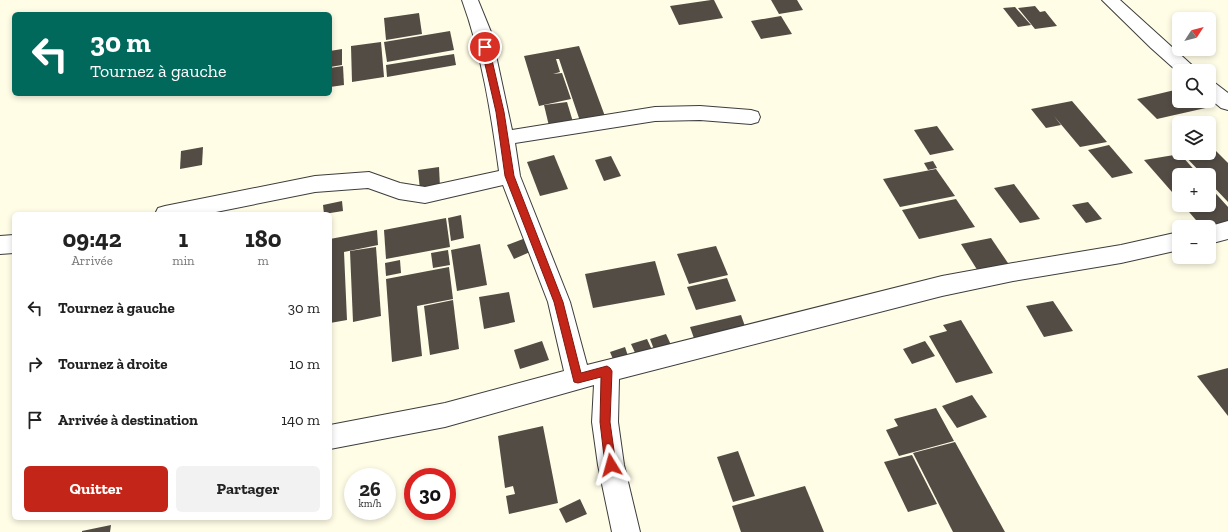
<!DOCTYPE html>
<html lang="fr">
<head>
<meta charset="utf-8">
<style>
	:root { --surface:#fff; --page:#f2f2f2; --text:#222; --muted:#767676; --accent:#c32618 }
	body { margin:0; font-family:"Zilla Slab",serif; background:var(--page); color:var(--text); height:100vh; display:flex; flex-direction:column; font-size:15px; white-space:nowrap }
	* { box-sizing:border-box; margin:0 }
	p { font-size:13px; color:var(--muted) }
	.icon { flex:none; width:22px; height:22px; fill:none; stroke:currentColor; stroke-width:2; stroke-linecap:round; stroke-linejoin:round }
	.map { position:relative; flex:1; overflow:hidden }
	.side { position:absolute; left:12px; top:212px; width:320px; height:308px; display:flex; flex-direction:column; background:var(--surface); border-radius:6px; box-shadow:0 2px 6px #0003 }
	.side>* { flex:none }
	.hud { position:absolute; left:12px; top:12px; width:320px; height:84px; border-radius:6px; box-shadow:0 2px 6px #0003; background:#00695c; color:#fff; overflow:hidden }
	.needle { width:26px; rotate:54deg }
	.tools { position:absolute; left:1172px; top:12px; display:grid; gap:8px }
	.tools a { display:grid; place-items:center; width:44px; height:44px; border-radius:6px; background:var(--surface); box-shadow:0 2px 6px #0003; font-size:20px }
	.speed { position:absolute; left:344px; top:468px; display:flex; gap:8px; font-size:20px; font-weight:700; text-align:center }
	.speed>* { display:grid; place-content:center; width:52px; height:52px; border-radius:50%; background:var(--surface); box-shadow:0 2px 6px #0003; line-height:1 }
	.speed small { font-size:10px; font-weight:400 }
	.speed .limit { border:6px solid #d22; background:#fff; color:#111 }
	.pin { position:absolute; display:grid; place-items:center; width:34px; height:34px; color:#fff; margin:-17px; border:2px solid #fff; border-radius:50%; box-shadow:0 1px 4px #0007 }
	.me { position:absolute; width:44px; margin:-22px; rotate:352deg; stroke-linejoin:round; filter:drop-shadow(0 0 3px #0008) }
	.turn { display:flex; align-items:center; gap:14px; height:84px; padding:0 12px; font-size:18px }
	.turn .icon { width:52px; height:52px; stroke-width:2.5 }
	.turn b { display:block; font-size:28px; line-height:34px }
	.eta { display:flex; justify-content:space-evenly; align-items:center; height:68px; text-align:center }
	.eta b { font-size:24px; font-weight:800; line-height:28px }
	.cta { display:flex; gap:8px; margin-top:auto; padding:8px 12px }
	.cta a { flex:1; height:46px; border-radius:6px; background:var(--accent); color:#fff; font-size:16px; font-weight:800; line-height:46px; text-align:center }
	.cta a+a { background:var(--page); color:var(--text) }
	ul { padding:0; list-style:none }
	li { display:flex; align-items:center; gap:12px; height:56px; padding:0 12px }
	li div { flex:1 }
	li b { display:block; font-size:15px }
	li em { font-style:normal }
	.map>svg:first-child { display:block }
</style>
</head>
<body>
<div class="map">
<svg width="1228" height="532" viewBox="0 0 1228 532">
	<rect width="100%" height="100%" fill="#fffde6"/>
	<g fill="#534c45">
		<path d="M711 0H714L723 18 679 25 670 6Z"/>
		<path d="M771 0H797L803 10 779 14Z"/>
		<path d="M1035 6 1040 12 1045 11 1057 26 1035 29 1018 8Z"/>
		<path d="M1015 7 1031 25 1018 27 1003 8Z"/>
		<path d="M419 13 422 34 386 40 384 18Z"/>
		<path d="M781 16 792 34 761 39 751 21Z"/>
		<path d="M450 31 454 50 387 62 384 42Z"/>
		<path d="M381 42 384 77 352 82 351 46Z"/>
		<path d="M579 46 606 119 581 124 559 59H556L560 72 553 74 562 73 571 99 539 106 524 56Z"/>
		<path d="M342 49V65L330 67V51Z"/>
		<path d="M454 54 456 65 387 77 386 65Z"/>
		<path d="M343 66 344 85 330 87V68Z"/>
		<path d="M1179 89V101H1204L1210 107 1157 119 1137 99Z"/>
		<path d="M1072 101 1107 142 1080 147 1054 116 1061 125 1046 128 1031 109Z"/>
		<path d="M567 102 573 122 549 126 544 105Z"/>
		<path d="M937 126 954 150 930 155 914 130Z"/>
		<path d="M1109 145 1133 173 1112 178 1088 150Z"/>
		<path d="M1211 146 1228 163V202L1209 182V175H1203L1182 153H1209V147Z"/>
		<path d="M203 147 202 165 180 169 181 151Z"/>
		<path d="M1180 154 1199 175H1179V200L1144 160Z"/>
		<path d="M554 155 568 189 540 196 527 162Z"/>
		<path d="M611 156 621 176 604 181 595 160Z"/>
		<path d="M933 161 937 168 928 170 924 163Z"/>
		<path d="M439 167 440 187 420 190 418 170Z"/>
		<path d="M936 169 955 196 900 207 883 179Z"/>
		<path d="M1014 184 1040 219 1020 223 994 188Z"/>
		<path d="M1209 186 1228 207V225L1209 229V227H1202L1183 205H1209Z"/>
		<path d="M956 199 975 227 919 239 902 210Z"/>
		<path d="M342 201 343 211 324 214 323 205Z"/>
		<path d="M1088 202 1102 219 1086 223 1072 205Z"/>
		<path d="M461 215 464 238 451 241 448 218Z"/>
		<path d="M446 218 450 247 386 259 384 230Z"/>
		<path d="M377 230 378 245 344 252 347 320 330 323V239Z"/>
		<path d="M991 238 1012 269 981 276 961 244Z"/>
		<path d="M523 239 530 252 514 259 507 245Z"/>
		<path d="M480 244 487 285 457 291 451 250Z"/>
		<path d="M716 246 728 275 689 284 677 254Z"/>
		<path d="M376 247 381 316 353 322 350 251Z"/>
		<path d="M448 250 450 265 433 268 431 253Z"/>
		<path d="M400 260 401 273 386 276 385 263Z"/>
		<path d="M655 261 665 295 593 308 585 274Z"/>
		<path d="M449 267 453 299 417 306 422 356 392 362 386 279Z"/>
		<path d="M727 278 736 301 696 310 687 287Z"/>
		<path d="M509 292 515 322 484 329 479 297Z"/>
		<path d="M453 300 459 349 430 355 424 306Z"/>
		<path d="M1053 301 1073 331 1044 337 1026 306Z"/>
		<path d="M741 315 747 332 696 344 690 327Z"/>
		<path d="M961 320 993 373 956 383 929 336 947 331 943 325Z"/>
		<path d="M666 334 672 347 655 352 650 339Z"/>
		<path d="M647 339 653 352 637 357 631 344Z"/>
		<path d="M542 341 549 360 520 369 514 350Z"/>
		<path d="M925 341 935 356 912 364 903 349Z"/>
		<path d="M625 347 629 359 615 364 610 352Z"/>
		<path d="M1228 368V416L1197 376Z"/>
		<path d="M972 395 987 417 957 428 942 406Z"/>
		<path d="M936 408 954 441 899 456 886 430 898 426 894 419Z"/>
		<path d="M543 426 558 503 509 514 506 496 515 494 513 486 505 488 498 436Z"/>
		<path d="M955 442 1005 532H953L913 453Z"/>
		<path d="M738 451 755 496 733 502 717 457Z"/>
		<path d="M912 455 937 504 908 512 884 462Z"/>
		<path d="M805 486 824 532H741L732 506Z"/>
		<path d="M580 499 587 514 566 523 559 509Z"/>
		<path d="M111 525 110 532H82V531Z"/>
	</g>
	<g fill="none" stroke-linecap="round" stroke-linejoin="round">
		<g stroke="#3d3d3d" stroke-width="2">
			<g id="street">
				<path d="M462 0H478L491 32 512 130 655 107 700 106 751 110 758 112 760 117 758 122 751 124 700 120 655 121 515 143 520 176 570 302 587 365 942 276 1013 263 1121 245 1179 232V250L1121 263 1013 281 942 296 619 379 618 422 624 465 640 532H612L598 465 592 422 594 385 445 427 330 449V425L445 403 564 371 548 302 503 185 425 203 399 199 368 188 315 192 206 214H155L158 208 165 206 315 176 369 172 400 183 425 187 499 171C491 113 482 55 462 0Z"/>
				<path d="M1102 0H1120L1194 67 1197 71H1179V73L1151 48Z"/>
				<path d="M1209 82 1215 83 1228 93V110L1221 108 1209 98Z"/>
				<path d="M1228 221V239L1209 244V227H1207Z"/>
				<path d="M14 235V253L0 254V236Z"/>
			</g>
		</g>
		<use href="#street" fill="#fff" fill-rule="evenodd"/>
	</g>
	<path fill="#c32618" stroke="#7f1910" d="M485 45 489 47 504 112 514 176 563 302 581 373 607 366 610 368 612 371 610 422 616 465 615 469 611 471 607 469 605 465 600 422 601 377 578 383 574 382 554 302 505 176 496 112 481 47Z"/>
</svg>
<div class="tools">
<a><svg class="needle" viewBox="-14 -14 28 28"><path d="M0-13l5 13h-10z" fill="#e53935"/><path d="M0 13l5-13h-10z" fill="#767676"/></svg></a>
<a><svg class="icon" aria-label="search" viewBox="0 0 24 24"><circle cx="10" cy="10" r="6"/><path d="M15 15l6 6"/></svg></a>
<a><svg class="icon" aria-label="layers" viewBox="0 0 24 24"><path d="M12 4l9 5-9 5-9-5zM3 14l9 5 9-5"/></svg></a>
<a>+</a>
<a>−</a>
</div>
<div class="speed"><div>26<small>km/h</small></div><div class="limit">30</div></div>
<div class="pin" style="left:485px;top:47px;background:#d93025"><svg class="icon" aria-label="arrive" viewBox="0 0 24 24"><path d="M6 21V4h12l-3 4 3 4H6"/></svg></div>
<svg class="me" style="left:611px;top:465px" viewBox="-20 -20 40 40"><path d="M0-17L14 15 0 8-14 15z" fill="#c32618" stroke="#fff" stroke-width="4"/></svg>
<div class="hud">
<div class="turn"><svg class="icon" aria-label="left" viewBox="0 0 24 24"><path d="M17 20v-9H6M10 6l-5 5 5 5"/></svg><div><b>30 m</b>Tournez à gauche</div></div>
</div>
<section class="side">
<div class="eta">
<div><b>09:42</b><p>Arrivée</p></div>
<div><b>1</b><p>min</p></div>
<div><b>180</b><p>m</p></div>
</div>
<ul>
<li><svg class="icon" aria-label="left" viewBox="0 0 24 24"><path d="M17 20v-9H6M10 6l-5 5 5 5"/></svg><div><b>Tournez à gauche</b></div><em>30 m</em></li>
<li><svg class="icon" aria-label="right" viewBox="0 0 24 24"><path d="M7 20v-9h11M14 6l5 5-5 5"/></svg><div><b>Tournez à droite</b></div><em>10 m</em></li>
<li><svg class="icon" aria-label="arrive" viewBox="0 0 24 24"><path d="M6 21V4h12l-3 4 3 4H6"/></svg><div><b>Arrivée à destination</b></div><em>140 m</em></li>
</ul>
<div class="cta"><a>Quitter</a><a>Partager</a></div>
</section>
</div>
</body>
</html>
